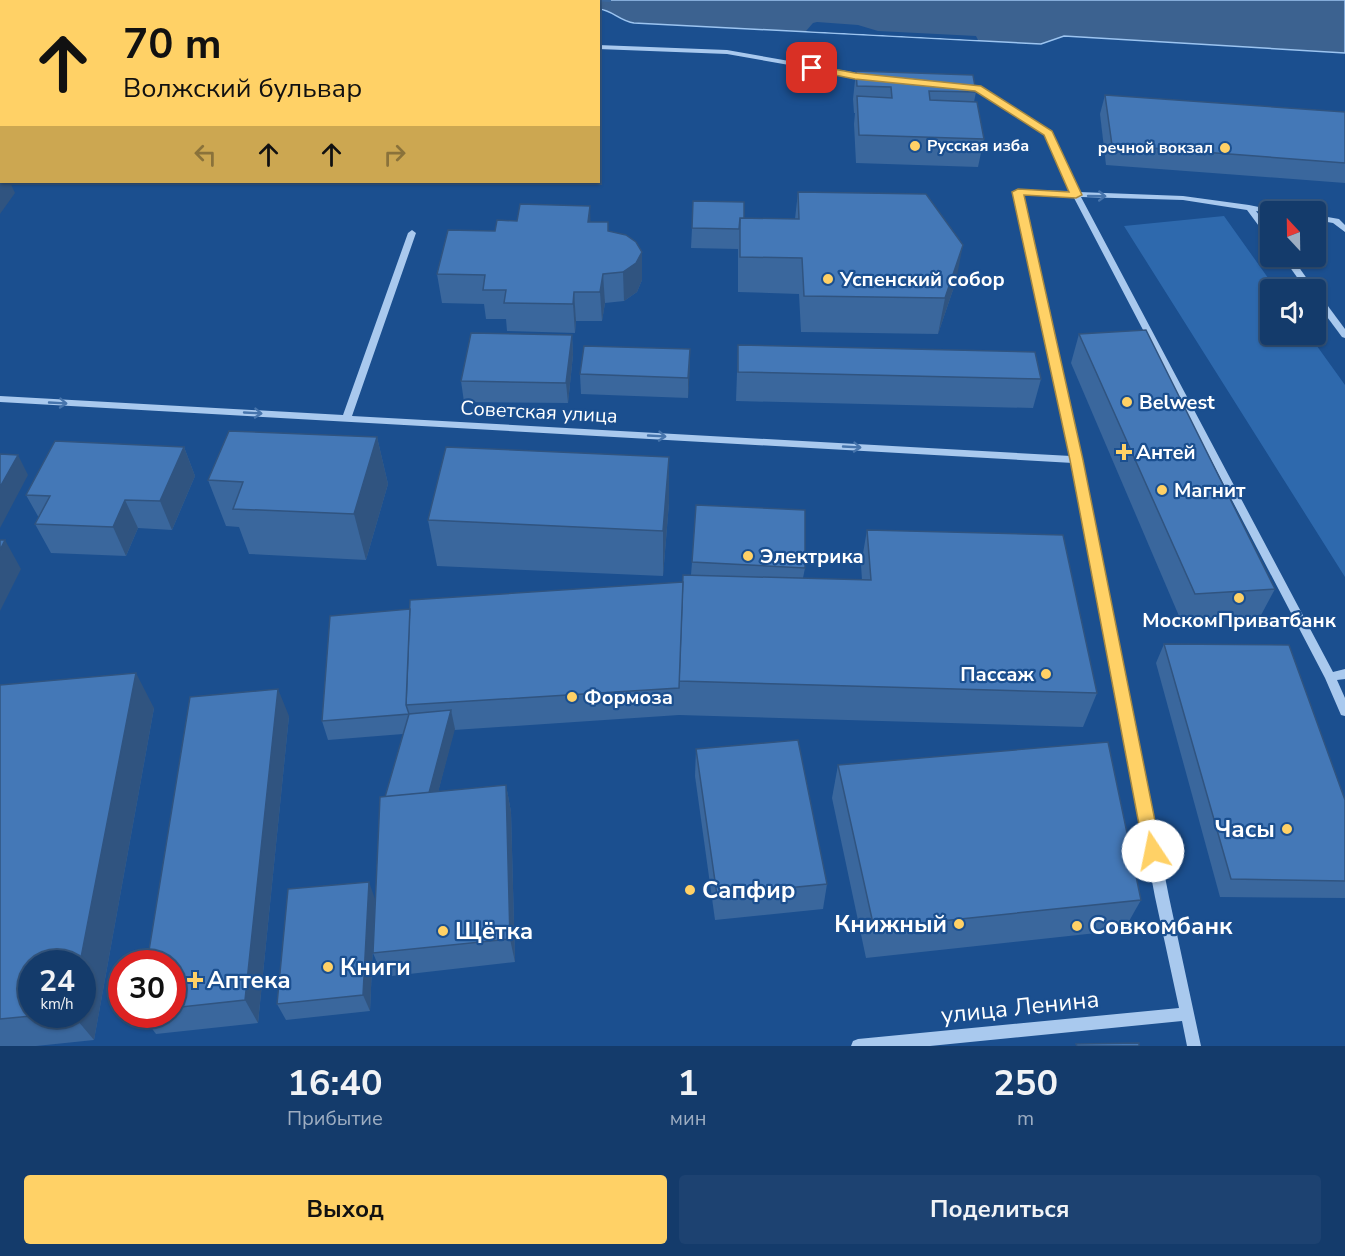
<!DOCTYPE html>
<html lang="ru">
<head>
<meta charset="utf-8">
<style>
	:root { --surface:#143b6b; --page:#1d4271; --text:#f1f3f6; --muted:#9dadc1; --line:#33557e; --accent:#ffd166 }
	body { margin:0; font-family:"Nunito Sans",sans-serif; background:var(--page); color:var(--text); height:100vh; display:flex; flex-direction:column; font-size:22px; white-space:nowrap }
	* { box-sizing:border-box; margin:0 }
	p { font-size:20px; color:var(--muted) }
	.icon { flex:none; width:33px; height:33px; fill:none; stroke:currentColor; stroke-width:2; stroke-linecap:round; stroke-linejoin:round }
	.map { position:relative; height:1046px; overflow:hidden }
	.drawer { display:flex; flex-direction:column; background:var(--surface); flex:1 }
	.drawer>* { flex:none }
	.banner { position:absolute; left:0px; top:0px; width:600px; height:183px; box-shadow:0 2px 4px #0004,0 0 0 2px var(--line); background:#ffd166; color:#111; overflow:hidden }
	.needle { width:39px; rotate:338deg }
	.buttons { position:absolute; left:1260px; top:201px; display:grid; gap:12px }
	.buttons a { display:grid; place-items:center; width:66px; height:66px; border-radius:6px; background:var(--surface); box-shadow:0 2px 4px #0004,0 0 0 2px var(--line); font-size:30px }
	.speed { position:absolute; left:18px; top:950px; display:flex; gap:12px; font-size:30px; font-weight:700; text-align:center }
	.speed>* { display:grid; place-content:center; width:78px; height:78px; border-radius:50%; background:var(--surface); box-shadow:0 2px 4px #0004,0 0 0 2px var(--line); line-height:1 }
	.speed small { font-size:15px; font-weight:400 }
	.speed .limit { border:9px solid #d22; background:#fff; color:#111 }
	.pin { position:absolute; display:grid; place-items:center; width:51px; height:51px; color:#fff; margin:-26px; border-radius:12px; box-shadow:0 3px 9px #0006 }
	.me { position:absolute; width:66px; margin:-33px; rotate:349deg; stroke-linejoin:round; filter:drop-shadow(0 0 4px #0008) }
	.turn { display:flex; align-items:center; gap:21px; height:126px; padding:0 24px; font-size:27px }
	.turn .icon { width:78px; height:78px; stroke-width:2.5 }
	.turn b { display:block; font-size:42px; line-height:51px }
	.lanes { display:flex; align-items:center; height:57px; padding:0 24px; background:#0003; justify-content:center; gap:30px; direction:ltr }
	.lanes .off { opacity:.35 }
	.eta { display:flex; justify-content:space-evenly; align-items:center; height:102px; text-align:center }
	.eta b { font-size:36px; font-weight:700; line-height:42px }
	.cta { display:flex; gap:12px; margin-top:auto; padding:12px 24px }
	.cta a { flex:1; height:69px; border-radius:6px; background:var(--accent); color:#111; font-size:24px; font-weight:700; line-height:69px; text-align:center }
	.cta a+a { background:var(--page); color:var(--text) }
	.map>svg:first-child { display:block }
</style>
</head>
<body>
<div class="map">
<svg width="1345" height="1046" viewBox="0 0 1345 1046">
	<rect width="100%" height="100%" fill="#1b4f8f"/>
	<path fill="#2e69ad" d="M1224 216 1276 289 1270 290V334L1309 335 1345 385V577L1124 226Z"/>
	<path fill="#3c6290" stroke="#9cc4f0" stroke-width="1.5" d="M371 0H1345V53L1064 36 1041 44 634 23C620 21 612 10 599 9L598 2Z"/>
	<path fill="#1b4f8f" d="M817 22 858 25 878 31 976 36 978 40 806 31 813 23Z"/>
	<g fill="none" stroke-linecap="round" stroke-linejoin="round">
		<g fill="#a9c9ee" fill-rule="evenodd">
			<rect x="0" y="21" width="2" height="4"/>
			<path d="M598 45 727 50 869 75 873 77 869 79 727 54 598 49Z"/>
			<path d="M959 85 980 87 1052 131 1079 192 1183 196 1249 205 1283 212H1270V213L1256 211 1270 230V238L1267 237 1247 210 1183 200 1081 197 1333 672 1345 669V679L1337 680 1345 698V716L1341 715 1325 678 1073 196 1023 195 1082 460 1169 897 1201 1046H1187L1182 1021 930 1046H851L853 1041 858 1039 1179 1008 1155 897 1073 463 0 402V396L343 415 408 233 412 230 416 233 352 416 1071 456 1014 192 1018 190 1070 191 1046 134 975 91 959 89Z"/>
			<path d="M1316 215 1339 219 1345 225V232L1333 223 1316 220Z"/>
			<path d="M1282 256H1291L1315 290H1306Z"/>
			<path d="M1316 293 1319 294 1345 329V338L1342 337 1316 302Z"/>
		</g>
	</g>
	<g fill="#3a679d" fill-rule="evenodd">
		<path d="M575 0H611V2Z"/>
		<path d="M856 71 976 92 974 102 984 139 978 167 856 163 854 124 855 113H854L853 99Z"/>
		<path d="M1105 95 1345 112V183L1106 165 1100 114Z"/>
		<path d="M798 192 956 281 938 334 801 332 799 294 738 292V249L691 248 692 228 744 218 795 219Z"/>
		<path d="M590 222 609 231 642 252V280L637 292 624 301 605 303 602 321H576L575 333 507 331 506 319H486L484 304 442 303 437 274 495 231Z"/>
		<path d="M1079 334 1275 589 1260 617 1182 623 1071 363Z"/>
		<path d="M572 335 573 355 568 403 464 402 461 381Z"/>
		<path d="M738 345 1041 379 1033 408 736 401Z"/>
		<path d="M690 349 688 398 581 394 580 374Z"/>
		<path d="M377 437 388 484 366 560 249 554 239 527 226 526 208 480Z"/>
		<path d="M184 447 195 476 172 530 138 528 126 556 51 553 35 524 39 518 26 495Z"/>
		<path d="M669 503 663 576 437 566 428 520Z"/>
		<path d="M867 530 1097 693 1083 727 679 715 454 730 438 792 506 785 511 812 515 962 383 977 373 953 403 734 328 740 322 721 410 609 683 582 691 575 692 562 805 568 803 578 862 580 861 565Z"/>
		<path d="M1164 644 1345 800V898L1220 897 1156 663Z"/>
		<path d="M0 685 154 708 94 1040 36 1046H0ZM82 963V1014H32Z"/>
		<path d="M289 716 258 1023 156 1034 141 1014H172V963Z"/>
		<path d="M696 749 827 884 823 909 715 920 695 776Z"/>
		<path d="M838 765 1141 900 1124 930 866 958 832 798Z"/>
		<path d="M375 899 370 1011 286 1020 277 1004Z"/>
	</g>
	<g fill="#305480">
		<path d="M2 166V182H10L15 193 0 214V168Z"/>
		<path d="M590 206 591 234 588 222Z"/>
		<path d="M963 245 956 281 938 334 945 298Z"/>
		<path d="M642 252V280L637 292 624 301 623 272Z"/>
		<path d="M603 274 605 303 602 321 600 292Z"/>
		<path d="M574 292 576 321 575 333 573 304Z"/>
		<path d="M572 335 573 355 568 403 566 383Z"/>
		<path d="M690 349V370L688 398V378Z"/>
		<path d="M377 437 388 484 366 560 354 514Z"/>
		<path d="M184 447 195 476 172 530 160 501Z"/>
		<path d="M18 455 28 475 0 528V487Z"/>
		<path d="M669 457V503L663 576V531Z"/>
		<path d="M125 500 138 528 126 556 113 527Z"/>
		<path d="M5 540 21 569 0 611V550Z"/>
		<path d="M136 673 154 708 94 1040 72 1014H82V963H80Z"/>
		<path d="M278 689 289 716 258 1023 245 1000Z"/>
		<path d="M451 710 455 729 431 819 426 801Z"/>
		<path d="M506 785 511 812 515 962 510 939Z"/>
		<path d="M369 882 375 899 370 1011 363 995Z"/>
	</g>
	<g fill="#4478b7" stroke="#305480" stroke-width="1.5">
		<path d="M856 71 973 75 976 92 929 91 930 100 977 102 984 139 859 135 857 96 892 98 891 87 857 86Z"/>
		<path d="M1105 95 1345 112V163L1112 145Z"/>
		<path d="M798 192 926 194 963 245 945 298 804 296 802 258 740 257V218L799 219Z"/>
		<path d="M693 201 744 202V218H740L739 229 692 228Z"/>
		<path d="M520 204 590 206 588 222H608V231L626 235 636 242 642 252 636 263 623 272 603 274 600 292H574L573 304 504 303 506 290H483L485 275 437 274 448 230 495 231 497 220 517 221Z"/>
		<path d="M1146 330 1275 589 1195 594 1079 334Z"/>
		<path d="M471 333 572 335 566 383 461 381Z"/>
		<path d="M738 345 1035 352 1041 379 738 372Z"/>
		<path d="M584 346 690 349 688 378 580 374Z"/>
		<path d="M229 431 377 437 354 514 233 509 243 482 208 480Z"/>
		<path d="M55 441 184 447 160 501 125 500 113 527 35 524 50 496 26 495Z"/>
		<path d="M446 447 669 457 663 531 428 520Z"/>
		<path d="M0 454 18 455 0 487Z"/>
		<path d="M696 505 805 510V568L692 562Z"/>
		<path d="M867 530 1063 535 1097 693 679 681 683 575 871 580Z"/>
		<path d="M0 540H5L0 550Z"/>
		<path d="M683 582 679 688 406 705 410 600Z"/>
		<path d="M410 609 406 705 409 714 322 721 330 616Z"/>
		<path d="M1164 644 1289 645 1345 800V881L1231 879Z"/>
		<path d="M136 673 80 963H32V1014H52L0 1019V685Z"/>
		<path d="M278 689 245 1000 172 1008V963H147L190 697Z"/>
		<path d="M451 710 429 793 385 797 409 714Z"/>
		<path d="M798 740 827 884 717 895 696 749Z"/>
		<path d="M1108 742 1141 900 874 928 838 765Z"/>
		<path d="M506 785 510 939 373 953 380 797Z"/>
		<path d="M369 882 363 995 277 1004 288 889Z"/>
		<path d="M1139 1043V1046H1077L1076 1044Z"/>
	</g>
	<defs><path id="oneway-shaft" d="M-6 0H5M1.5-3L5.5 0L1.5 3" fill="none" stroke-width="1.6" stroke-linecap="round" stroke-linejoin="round" transform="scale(1.5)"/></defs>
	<g stroke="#4674ac">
		<use href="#oneway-shaft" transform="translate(1097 196) rotate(1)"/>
		<use href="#oneway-shaft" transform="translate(58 403) rotate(3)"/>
		<use href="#oneway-shaft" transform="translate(253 413) rotate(3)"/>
		<use href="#oneway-shaft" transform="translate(657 436) rotate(3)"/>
		<use href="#oneway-shaft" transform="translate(852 447) rotate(3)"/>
	</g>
	<path fill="#ffd166" stroke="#a68842" stroke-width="1.5" d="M812 65 855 73 981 86 1052 131 1082 195 1076 198 1024 195 1083 460 1161 851 1158 856 1153 858 1147 856 1144 851 1070 460 1012 192 1018 189 1069 192 1044 135 975 91 855 79 809 70V66Z"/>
	<g fill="#ffd166" stroke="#1b4f8f" stroke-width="2">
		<circle cx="915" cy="146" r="6"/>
		<circle cx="1225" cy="148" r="6"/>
		<circle cx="828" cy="279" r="6"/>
		<circle cx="1127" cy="402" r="6"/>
		<path d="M1121 443h6v6h6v6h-6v6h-6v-6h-6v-6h6z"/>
		<circle cx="1162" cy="490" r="6"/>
		<circle cx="748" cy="556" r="6"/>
		<circle cx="1239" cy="598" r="6"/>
		<circle cx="1046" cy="674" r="6"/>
		<circle cx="572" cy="697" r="6"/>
		<circle cx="1287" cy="829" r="6"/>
		<circle cx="690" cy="890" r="6"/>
		<circle cx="959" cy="924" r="6"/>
		<circle cx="1077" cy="926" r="6"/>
		<circle cx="443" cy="931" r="6"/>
		<circle cx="328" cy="967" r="6"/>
		<path d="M192 971h6v6h6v6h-6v6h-6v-6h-6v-6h6z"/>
	</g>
	<g text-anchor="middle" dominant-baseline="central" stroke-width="4.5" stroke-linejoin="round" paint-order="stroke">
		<g font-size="16" font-weight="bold" fill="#fff" stroke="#1b4f8f" text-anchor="start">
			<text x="927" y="146">Русская изба</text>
			<text x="1213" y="148" text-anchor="end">речной вокзал</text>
		</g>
		<g font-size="20" font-weight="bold" fill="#fff" stroke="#1b4f8f" text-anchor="start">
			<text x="840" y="279">Успенский собор</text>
			<text x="1139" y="402">Belwest</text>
			<text x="1136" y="452">Антей</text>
			<text x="1174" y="490">Магнит</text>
			<text x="760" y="556">Электрика</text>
			<text x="1239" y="620" text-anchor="middle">МоскомПриватбанк</text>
			<text x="1034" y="674" text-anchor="end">Пассаж</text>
			<text x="584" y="697">Формоза</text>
		</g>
		<g font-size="20" fill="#fff" stroke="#1b4f8f">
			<text transform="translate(539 412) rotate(3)">Советская улица</text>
		</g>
		<g font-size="24" font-weight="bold" fill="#fff" stroke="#1b4f8f" text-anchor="start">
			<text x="1275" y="829" text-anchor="end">Часы</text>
			<text x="702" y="890">Сапфир</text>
			<text x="947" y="924" text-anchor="end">Книжный</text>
			<text x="1089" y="926">Совкомбанк</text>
			<text x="455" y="931">Щётка</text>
			<text x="340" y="967">Книги</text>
			<text x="207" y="980">Аптека</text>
		</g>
		<g font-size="24" fill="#fff" stroke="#1b4f8f">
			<text transform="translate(1020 1007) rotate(-6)">улица Ленина</text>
		</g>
	</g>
</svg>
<div class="buttons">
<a><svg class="needle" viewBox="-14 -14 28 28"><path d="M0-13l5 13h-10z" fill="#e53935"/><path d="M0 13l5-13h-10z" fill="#9dadc1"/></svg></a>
<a><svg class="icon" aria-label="sound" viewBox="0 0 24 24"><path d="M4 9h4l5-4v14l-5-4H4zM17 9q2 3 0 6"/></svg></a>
</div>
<div class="speed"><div>24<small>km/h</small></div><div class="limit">30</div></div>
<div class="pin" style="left:812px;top:68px;background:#d93025"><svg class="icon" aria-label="arrive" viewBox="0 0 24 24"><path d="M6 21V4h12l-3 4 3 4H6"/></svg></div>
<svg class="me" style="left:1153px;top:851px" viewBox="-20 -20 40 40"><circle r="19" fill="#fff"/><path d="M0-13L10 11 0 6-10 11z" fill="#ffd166"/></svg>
<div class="banner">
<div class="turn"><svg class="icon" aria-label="ahead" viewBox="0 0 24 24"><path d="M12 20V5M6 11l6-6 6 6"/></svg><div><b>70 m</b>Волжский бульвар</div></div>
<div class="lanes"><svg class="icon off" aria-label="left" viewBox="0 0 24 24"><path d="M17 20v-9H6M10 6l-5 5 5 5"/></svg><svg class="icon" aria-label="ahead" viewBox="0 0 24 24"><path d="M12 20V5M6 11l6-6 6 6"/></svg><svg class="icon" aria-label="ahead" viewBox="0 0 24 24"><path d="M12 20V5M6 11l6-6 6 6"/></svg><svg class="icon off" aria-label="right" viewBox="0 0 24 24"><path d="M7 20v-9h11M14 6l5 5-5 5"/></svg></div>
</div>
</div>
<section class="drawer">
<div class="eta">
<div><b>16:40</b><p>Прибытие</p></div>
<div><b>1</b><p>мин</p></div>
<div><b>250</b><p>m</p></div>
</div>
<div class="cta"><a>Выход</a><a>Поделиться</a></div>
</section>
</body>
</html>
